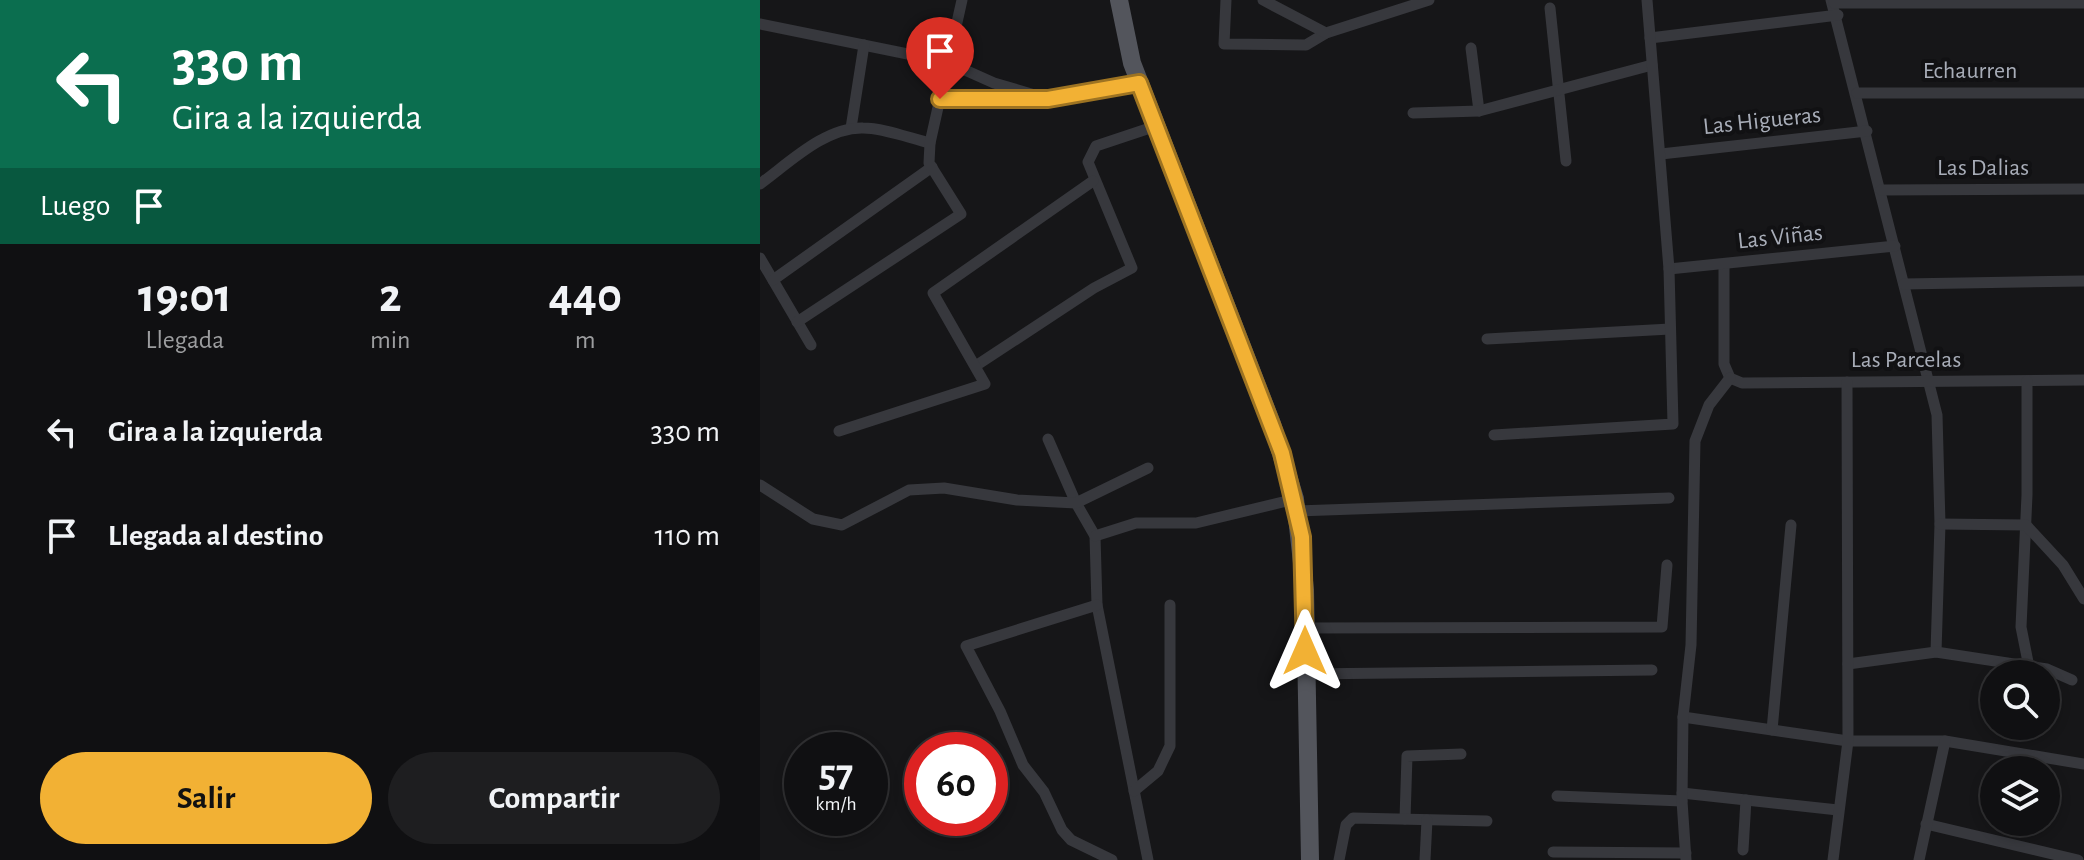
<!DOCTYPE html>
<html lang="es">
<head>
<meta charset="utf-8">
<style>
	:root { --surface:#101012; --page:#1e1e20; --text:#f1f3f6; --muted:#9c9d9f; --line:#303032; --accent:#f2b134 }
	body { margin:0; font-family:"Alegreya Sans",sans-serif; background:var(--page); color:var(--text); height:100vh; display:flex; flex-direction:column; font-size:30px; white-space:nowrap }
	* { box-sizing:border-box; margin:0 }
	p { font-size:26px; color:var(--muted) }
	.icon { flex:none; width:44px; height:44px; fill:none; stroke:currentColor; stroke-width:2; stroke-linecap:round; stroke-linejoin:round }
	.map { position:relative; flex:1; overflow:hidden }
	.panel { display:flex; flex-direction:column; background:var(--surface); width:760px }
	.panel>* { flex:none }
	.guide { background:#0b6e4f; color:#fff; overflow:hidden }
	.buttons { position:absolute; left:1220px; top:660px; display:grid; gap:16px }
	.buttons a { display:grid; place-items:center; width:80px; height:80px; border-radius:50%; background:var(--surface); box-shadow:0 4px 12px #0003,0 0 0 2px var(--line); font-size:40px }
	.speed { position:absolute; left:24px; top:732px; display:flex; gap:16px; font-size:40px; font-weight:700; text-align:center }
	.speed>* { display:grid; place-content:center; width:104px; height:104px; border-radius:50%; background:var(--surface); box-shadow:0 4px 12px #0003,0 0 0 2px var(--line); line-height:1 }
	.speed small { font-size:20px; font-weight:400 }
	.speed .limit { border:12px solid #d22; background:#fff; color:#111 }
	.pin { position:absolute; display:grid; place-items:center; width:68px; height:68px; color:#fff; margin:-82px -34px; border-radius:50% 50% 50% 0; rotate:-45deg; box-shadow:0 0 8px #0007 }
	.pin .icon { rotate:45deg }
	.me { position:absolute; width:88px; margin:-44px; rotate:0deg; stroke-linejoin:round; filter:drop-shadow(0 0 6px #0008) }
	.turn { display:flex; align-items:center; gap:28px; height:168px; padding:0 40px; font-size:36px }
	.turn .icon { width:104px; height:104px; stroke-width:2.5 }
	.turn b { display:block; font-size:56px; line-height:68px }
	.then { display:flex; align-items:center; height:76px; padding:0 40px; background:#0003; gap:16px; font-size:30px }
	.eta { display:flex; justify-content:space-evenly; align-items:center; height:136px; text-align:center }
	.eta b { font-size:48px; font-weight:700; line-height:56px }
	.primary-button { display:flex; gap:16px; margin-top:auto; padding:16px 40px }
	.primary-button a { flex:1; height:92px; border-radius:48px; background:var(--accent); color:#111; font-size:32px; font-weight:700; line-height:92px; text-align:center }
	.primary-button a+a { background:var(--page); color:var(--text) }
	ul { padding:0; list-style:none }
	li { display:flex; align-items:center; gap:24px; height:104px; padding:0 40px }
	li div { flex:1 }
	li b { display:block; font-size:30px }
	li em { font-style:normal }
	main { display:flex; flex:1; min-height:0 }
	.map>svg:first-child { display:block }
</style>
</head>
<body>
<main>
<section class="panel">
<div class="guide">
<div class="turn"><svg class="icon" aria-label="left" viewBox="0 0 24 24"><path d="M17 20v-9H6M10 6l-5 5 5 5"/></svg><div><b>330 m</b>Gira a la izquierda</div></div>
<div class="then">Luego<svg class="icon" aria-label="arrive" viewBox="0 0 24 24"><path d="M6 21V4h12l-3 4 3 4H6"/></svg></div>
</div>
<div class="eta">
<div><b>19:01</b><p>Llegada</p></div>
<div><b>2</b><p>min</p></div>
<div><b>440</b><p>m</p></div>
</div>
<ul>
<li><svg class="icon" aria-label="left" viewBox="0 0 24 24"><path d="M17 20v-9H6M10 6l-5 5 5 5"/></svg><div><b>Gira a la izquierda</b></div><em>330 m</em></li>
<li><svg class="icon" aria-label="arrive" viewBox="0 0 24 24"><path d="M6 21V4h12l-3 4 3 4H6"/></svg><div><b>Llegada al destino</b></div><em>110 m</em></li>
</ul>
<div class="primary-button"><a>Salir</a><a>Compartir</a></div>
</section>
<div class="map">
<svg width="1324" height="860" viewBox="0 0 1324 860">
	<rect width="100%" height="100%" fill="#161618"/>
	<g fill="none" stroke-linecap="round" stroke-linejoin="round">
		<g stroke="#37383d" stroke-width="11">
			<path d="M466 0 464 44 546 45 566 33 669 0"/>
			<path d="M503 0 566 33"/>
			<path d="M1071 0 1177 415 1180 524 1176 652"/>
			<path d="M1074 3H1324"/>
			<path d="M790 8 806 161"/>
			<path d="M0 24 187 62 234 83 288 99"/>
			<path d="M890 38 1078 15"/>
			<path d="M711 48 719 111"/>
			<path d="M1097 93H1324"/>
			<path d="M180 99H288L379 83"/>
			<path d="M653 113 719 111 892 65"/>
			<path d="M91 128 104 45"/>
			<path d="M901 154 1107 131"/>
			<path d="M0 184C29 163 65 127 103 128 124 128 149 138 170 143"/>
			<path d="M1121 190 1324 189"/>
			<path d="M0 258 51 345"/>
			<path d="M964 265V364L970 378"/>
			<path d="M909 269 1135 246"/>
			<path d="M13 280 172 167"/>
			<path d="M1144 284 1324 281"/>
			<path d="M37 322 201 214 169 163 170 143 202 0"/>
			<path d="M727 339 910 329"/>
			<path d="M217 365 334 288 372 268 328 162 336 146 396 126"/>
			<path d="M970 378 982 383 1324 380"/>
			<path d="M1267 381V495L1261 627 1269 667"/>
			<path d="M79 431 225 384 173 293 333 181"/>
			<path d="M734 435 913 424 909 269 887 0"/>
			<path d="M288 439 316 503 335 536 337 605 388 860"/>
			<path d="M0 485 53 519 82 525 149 490 184 488 257 500 316 503 388 468"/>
			<path d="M537 511 909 498"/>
			<path d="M1180 524 1266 525 1303 565 1324 599"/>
			<path d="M335 536 376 523H436L535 499"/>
			<path d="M337 605 206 646 240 711 263 765 284 792 302 830 311 840 352 860"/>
			<path d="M546 628 902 627 907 565"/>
			<path d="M1088 664 1176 652 1287 669 1312 680"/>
			<path d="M545 674 892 670"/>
			<path d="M923 717 1088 741H1185L1324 764"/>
			<path d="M1012 730 1031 525"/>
			<path d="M374 791 398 771 410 746V605"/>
			<path d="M922 793 1078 810"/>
			<path d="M797 796 922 801"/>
			<path d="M645 819 647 756 701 754"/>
			<path d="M1166 824 1318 860"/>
			<path d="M983 850 986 800"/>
			<path d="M793 852 926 853"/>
			<path d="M579 860 586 825 593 818 727 821"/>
			<path d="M665 860 667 820"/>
			<path d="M926 860 922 801 923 717 931 645 935 441 949 405 970 378"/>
			<path d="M1073 860 1088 741 1087 382"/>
			<path d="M1159 860 1185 741"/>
		</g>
		<path stroke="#53555c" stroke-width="18" d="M359 0 372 63 512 424 535 499 545 590 550 860"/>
	</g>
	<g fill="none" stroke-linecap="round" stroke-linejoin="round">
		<g stroke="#9d7322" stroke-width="20">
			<path id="route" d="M180 99H288L379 83 522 453 542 537 545 651"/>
		</g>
		<use href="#route" stroke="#f2b134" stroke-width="14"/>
	</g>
	<g text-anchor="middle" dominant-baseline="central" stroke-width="8" stroke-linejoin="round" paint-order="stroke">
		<g font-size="24" fill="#a8adb8" stroke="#111113">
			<text x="1210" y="71">Echaurren</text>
			<text transform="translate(1002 121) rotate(-6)">Las Higueras</text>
			<text x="1223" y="168">Las Dalias</text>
			<text transform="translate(1020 237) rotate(-6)">Las Viñas</text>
			<text x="1146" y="360">Las Parcelas</text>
		</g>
	</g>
</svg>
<div class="buttons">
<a><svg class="icon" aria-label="search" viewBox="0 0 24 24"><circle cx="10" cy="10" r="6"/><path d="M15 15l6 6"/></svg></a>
<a><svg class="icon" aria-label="layers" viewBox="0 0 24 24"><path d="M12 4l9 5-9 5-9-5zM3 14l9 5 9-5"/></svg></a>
</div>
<div class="speed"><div>57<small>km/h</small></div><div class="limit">60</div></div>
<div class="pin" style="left:180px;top:99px;background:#d93025"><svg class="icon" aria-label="arrive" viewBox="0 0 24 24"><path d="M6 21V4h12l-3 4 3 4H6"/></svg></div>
<svg class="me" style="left:545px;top:651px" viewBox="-20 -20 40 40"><path d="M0-17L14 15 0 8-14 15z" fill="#f2b134" stroke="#fff" stroke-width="4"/></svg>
</div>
</main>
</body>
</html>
